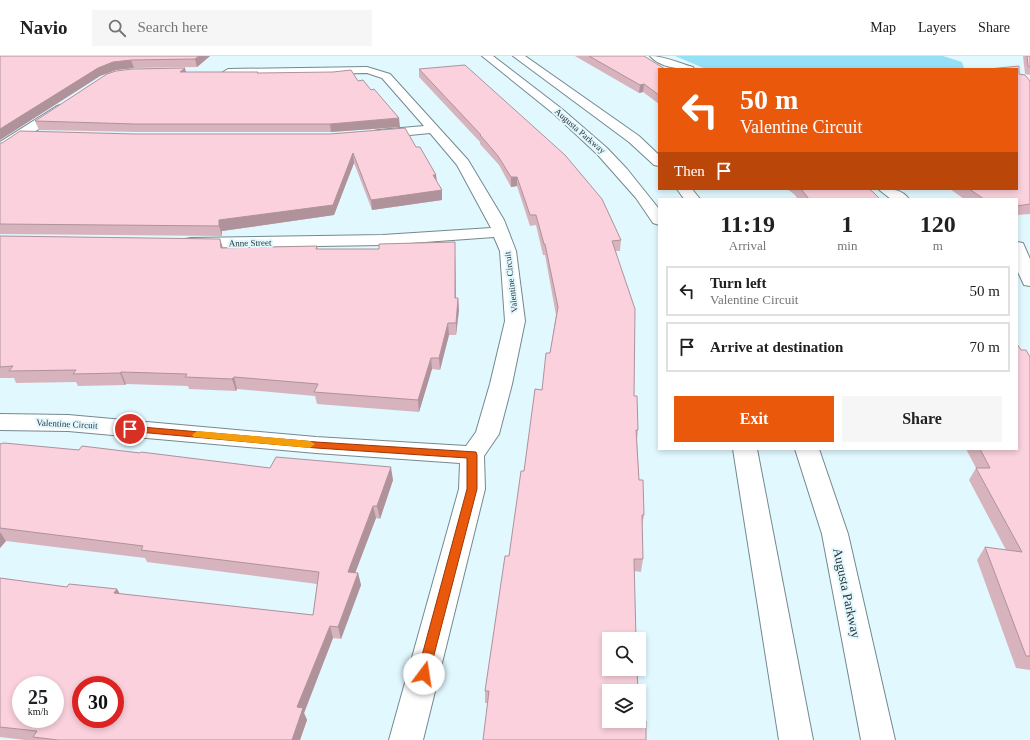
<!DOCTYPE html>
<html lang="en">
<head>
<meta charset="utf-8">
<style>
	:root { --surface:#fff; --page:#f6f6f6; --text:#202124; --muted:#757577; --line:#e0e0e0; --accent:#ea580c }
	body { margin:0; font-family:"Times New Roman",serif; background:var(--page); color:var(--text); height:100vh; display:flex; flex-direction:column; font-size:15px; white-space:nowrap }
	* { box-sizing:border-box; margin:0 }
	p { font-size:13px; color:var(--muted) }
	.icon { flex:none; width:22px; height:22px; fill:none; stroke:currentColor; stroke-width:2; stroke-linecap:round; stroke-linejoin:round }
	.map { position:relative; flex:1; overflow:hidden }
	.sheet { position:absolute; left:658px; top:142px; width:360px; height:252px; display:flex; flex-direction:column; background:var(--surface); border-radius:0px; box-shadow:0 2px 6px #0003 }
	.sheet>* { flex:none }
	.banner { position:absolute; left:658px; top:12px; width:360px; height:122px; border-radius:0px; box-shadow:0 2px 6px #0003; background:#ea580c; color:#fff; overflow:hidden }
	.tools { position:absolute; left:602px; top:576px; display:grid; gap:8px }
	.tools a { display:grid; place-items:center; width:44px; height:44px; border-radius:0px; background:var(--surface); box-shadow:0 2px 6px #0003; font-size:20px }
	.speed { position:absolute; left:12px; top:620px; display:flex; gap:8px; font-size:20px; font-weight:700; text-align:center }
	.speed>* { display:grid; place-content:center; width:52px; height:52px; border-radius:50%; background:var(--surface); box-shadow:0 2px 6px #0003; line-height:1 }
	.speed small { font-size:10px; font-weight:400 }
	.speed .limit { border:6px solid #d22; background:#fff; color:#111 }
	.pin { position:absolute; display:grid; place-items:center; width:34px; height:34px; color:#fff; margin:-17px; border:2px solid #fff; border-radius:50%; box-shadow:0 1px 4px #0007 }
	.me { position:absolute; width:44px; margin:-22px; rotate:14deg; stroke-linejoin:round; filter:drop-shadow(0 0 3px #0008) }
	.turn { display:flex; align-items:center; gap:14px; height:84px; padding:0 16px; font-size:18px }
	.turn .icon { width:52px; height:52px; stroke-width:2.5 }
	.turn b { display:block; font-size:28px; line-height:34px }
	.then { display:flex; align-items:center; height:38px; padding:0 16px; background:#0003; gap:8px; font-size:15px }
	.eta { display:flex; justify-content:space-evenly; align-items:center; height:68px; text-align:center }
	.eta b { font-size:24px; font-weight:700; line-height:28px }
	.cta { display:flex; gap:8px; margin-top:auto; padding:8px 16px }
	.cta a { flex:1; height:46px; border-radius:0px; background:var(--accent); color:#fff; font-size:16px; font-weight:700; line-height:46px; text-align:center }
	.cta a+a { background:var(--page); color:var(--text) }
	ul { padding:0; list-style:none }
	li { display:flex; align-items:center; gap:12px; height:50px; margin:0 8px 6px; padding:0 8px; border:2px solid var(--line); border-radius:0px }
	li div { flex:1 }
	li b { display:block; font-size:15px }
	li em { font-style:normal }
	header { display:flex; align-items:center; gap:24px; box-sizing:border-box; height:56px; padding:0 20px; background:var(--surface); border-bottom:1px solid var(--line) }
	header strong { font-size:19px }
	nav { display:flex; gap:22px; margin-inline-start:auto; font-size:14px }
	.search { width:280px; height:36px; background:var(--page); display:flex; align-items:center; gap:10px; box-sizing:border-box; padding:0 14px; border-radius:0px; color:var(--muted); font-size:15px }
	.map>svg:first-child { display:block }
</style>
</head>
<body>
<header>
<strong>Navio</strong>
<div class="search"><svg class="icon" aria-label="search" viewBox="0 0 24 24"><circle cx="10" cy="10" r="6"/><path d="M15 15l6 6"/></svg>Search here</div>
<nav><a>Map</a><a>Layers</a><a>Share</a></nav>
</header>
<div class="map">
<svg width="1030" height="684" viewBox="0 0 1030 684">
	<rect width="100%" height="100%" fill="#e1f8ff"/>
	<path fill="#95e0f7" d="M675 0H943L962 6 964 12 706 13Z"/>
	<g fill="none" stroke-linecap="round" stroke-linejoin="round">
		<g stroke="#74898f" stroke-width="2">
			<g id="minor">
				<path d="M650 0C665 0 678 7 693 11L694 13C679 13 661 12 650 0Z"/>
				<path d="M367 11 390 18 468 104 504 164 516 195 525 265 512 328 499 378 484 400 485 433 423 684H389L459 433 460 407 316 397 68 375 0 374V358L68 359 316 381 466 390 476 376 490 328 505 265 500 195 494 181 383 189 191 192 185 191 183 187 185 183 191 182 383 179 491 172 457 109 430 77 379 82 374 81 373 78 374 75 379 74 424 70 382 22 367 17 228 19 223 16 228 13Z"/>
				<path d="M61 49 65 50 67 53 65 56 5 95 0 96V86L57 50Z"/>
				<path d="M878 133C889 133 901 132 909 143H891Z"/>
				<path d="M1017 186 1023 187 1030 203V230L1024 229 1017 214Z"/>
			</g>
		</g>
		<g stroke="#74898f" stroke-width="2">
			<g id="major">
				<path d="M482 0H493L562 53 607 92 627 113 659 153V169L653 167 636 142 597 98 554 58Z"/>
				<path d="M513 0H525L639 80 659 99V110L654 109 629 86Z"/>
				<path d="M677 133H692L700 143H684Z"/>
				<path d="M733 393H757L813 684H779Z"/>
				<path d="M795 393H819L848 478 895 684H861L822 478Z"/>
			</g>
		</g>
		<use href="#minor" fill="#fff" fill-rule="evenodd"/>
		<use href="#major" fill="#fff" fill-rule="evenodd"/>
	</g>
	<g fill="#d7b4bd">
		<path d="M0 0H210L197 11 134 12 116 14 100 20 0 84Z"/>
		<path d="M575 0H644L659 13V48L643 36 639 37Z"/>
		<path d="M1023 0H1030V19L1025 18Z"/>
		<path d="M419 13 621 184 620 195H616L638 374 637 384 639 424 644 459 642 471 643 503 641 516 634 515 488 647H485V635L524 415 550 297 556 259 545 199H543L536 169 530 170 517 130 511 131 499 109 480 88V86L419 21Z"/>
		<path d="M186 16 258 17 358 25 400 71 331 76H138L39 74 35 65Z"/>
		<path d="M1019 18 1030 25V158L1017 159V143H964L950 133H1017Z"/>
		<path d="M0 87 416 91 436 119 437 126 442 134V144L372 154 354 107 334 159 222 175V180L0 178Z"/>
		<path d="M787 133H869L880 143H798L794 138Z"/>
		<path d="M0 180 220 183 223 192 317 190 318 193H379L455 186 456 242H458L459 254 456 279H449L440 314 432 313 419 356 317 348 315 340 237 333 236 335 189 333 188 330 126 328 125 329 78 330 76 326 16 327 14 322H0Z"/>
		<path d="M1021 294 1030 301V614L1016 612 977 504 985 491 1006 494 969 424 976 412 966 393H1017Z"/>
		<path d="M0 388 393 424 380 463 376 462 355 517H358L361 529 341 583 333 582 304 657 307 664 300 684H25L0 681V522L67 531 117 533 120 538 313 559 317 528 147 506 145 502 6 485 0 492Z"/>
	</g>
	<g fill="#af929a">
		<path d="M199 0H210L197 11 195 3Z"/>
		<path d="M131 4 134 12 116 14 100 20 0 84V73L98 12 113 6Z"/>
		<path d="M185 12 187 20 180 16Z"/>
		<path d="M644 28 643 36 639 37 640 29Z"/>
		<path d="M399 62 400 71 331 76 330 68Z"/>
		<path d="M353 97 354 107 334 159 222 175V180L219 170V164Z"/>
		<path d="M433 119H436L437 129Z"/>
		<path d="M511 121H517V130L511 131Z"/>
		<path d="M442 134V144L372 154 371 144Z"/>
		<path d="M220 183 223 193 221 192Z"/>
		<path d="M455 186V197L456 254 455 242Z"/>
		<path d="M458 242 459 254 456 279V267Z"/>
		<path d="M448 267 449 279 440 314 439 302Z"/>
		<path d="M431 302 432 313 419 356 418 344Z"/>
		<path d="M121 316 126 328 125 329 120 317Z"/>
		<path d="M234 321 237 333 236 335 232 323Z"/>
		<path d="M391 411 393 424 380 463 377 450Z"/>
		<path d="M373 450 376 462 351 528 348 516Z"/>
		<path d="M0 476 6 485 0 492Z"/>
		<path d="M358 517 361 529 341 583 338 571Z"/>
		<path d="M117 533 124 546 114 537Z"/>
		<path d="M330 570 333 582 304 657 307 664 300 684H292L297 651Z"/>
	</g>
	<g fill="#fad1dc" stroke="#af929a" fill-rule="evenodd">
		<path d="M0 0H199L195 3 131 4 113 6 98 12 0 73Z"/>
		<path d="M589 0H644L665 13 668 12 669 13H659V39L644 28 640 29Z"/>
		<path d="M1027 0H1030V11L1028 10Z"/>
		<path d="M465 9 565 99 602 143 621 184 612 185 635 253 634 340H637L638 374H636L639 424H643L644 459H642L643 503H634L636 583H609V613H637L638 635H609V665H646V684H483L489 635H485L505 500H509L521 415H524L535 333 542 334 546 297H550L558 251 545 188H544L536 159H530L517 121H511L498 100 480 79H481L419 13Z"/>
		<path d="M1019 10V18L1025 19 1030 25V148L1017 150V143H984L969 133H1017V13H989Z"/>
		<path d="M185 12 180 16H258L257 17 333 16 351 14 358 25 363 24 371 34 374 33 399 62 330 68H135L35 65 107 18 116 15 132 13Z"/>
		<path d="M405 72 416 91H420L436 119H433L442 134 371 144 353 97 333 149 219 164V170L0 168V87H2L20 75 135 78H330Z"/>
		<path d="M801 133H869L873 136 880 143H809Z"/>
		<path d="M0 180 220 183 221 192 317 190 316 193H379V188L455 186V242H458L456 267H448L439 302H431L418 344 314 336 318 328 234 321 232 323 185 321 187 318 121 316 120 317 73 318 76 314 9 315 13 310 0 311Z"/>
		<path d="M1017 288 1021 294H1026L1030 301V600H1026L985 491 1022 496 976 412H990L980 393H1017Z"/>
		<path d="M4 387 79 394 82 390 140 397 141 396 270 412 276 401 391 411 377 450H373L348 516 358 517 338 571 330 570 297 651 303 652 292 684H58L33 681 37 675 0 671V522L67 531 69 528 117 533 114 537 313 559 319 516 141 494 143 490 0 472V388ZM21 629H55V663H21ZM81 629H115V663H81Z"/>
	</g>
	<path fill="#ea580c" stroke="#983908" d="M130 370 316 386 476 396 477 399V433L428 622 424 624 419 622 417 618 467 433V402L316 392 127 375 125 373 127 371Z"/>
	<path fill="#f59e0b" d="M197 375 310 385 315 388 310 392 194 381 192 379Z"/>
	<g text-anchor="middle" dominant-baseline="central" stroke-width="4" stroke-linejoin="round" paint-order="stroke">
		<g font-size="9" fill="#2d3538" stroke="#e1f8ff">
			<text transform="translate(580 75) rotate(41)">Augusta Parkway</text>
			<text transform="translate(250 187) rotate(-1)">Anne Street</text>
			<text transform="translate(511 226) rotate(-97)">Valentine Circuit</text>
			<text transform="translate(67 368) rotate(3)">Valentine Circuit</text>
		</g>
		<g font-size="13" fill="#2d3538" stroke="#e1f8ff">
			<text transform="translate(847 537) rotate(78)">Augusta Parkway</text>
		</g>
	</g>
</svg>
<div class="tools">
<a><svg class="icon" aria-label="search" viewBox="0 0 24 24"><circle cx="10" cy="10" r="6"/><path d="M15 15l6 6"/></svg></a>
<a><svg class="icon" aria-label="layers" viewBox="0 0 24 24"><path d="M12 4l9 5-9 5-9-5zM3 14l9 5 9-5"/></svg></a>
</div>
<div class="speed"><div>25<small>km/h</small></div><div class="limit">30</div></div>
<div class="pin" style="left:130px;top:373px;background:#d93025"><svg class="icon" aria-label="arrive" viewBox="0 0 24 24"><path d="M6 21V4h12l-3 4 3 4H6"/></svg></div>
<svg class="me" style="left:424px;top:618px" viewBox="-20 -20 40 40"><circle r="19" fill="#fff"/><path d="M0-13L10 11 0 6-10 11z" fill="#ea580c"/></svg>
<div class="banner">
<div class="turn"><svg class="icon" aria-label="left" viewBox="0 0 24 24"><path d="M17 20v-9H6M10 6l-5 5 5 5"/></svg><div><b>50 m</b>Valentine Circuit</div></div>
<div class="then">Then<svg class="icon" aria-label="arrive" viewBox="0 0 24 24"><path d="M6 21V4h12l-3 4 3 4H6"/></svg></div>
</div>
<section class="sheet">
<div class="eta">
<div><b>11:19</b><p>Arrival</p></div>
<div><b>1</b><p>min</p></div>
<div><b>120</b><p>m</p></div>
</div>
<ul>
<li><svg class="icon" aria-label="left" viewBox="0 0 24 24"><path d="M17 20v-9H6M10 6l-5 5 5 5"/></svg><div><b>Turn left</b><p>Valentine Circuit</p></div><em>50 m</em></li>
<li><svg class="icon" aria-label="arrive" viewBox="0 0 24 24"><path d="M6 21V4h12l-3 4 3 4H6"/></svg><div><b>Arrive at destination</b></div><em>70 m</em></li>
</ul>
<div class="cta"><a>Exit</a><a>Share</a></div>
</section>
</div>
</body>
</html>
